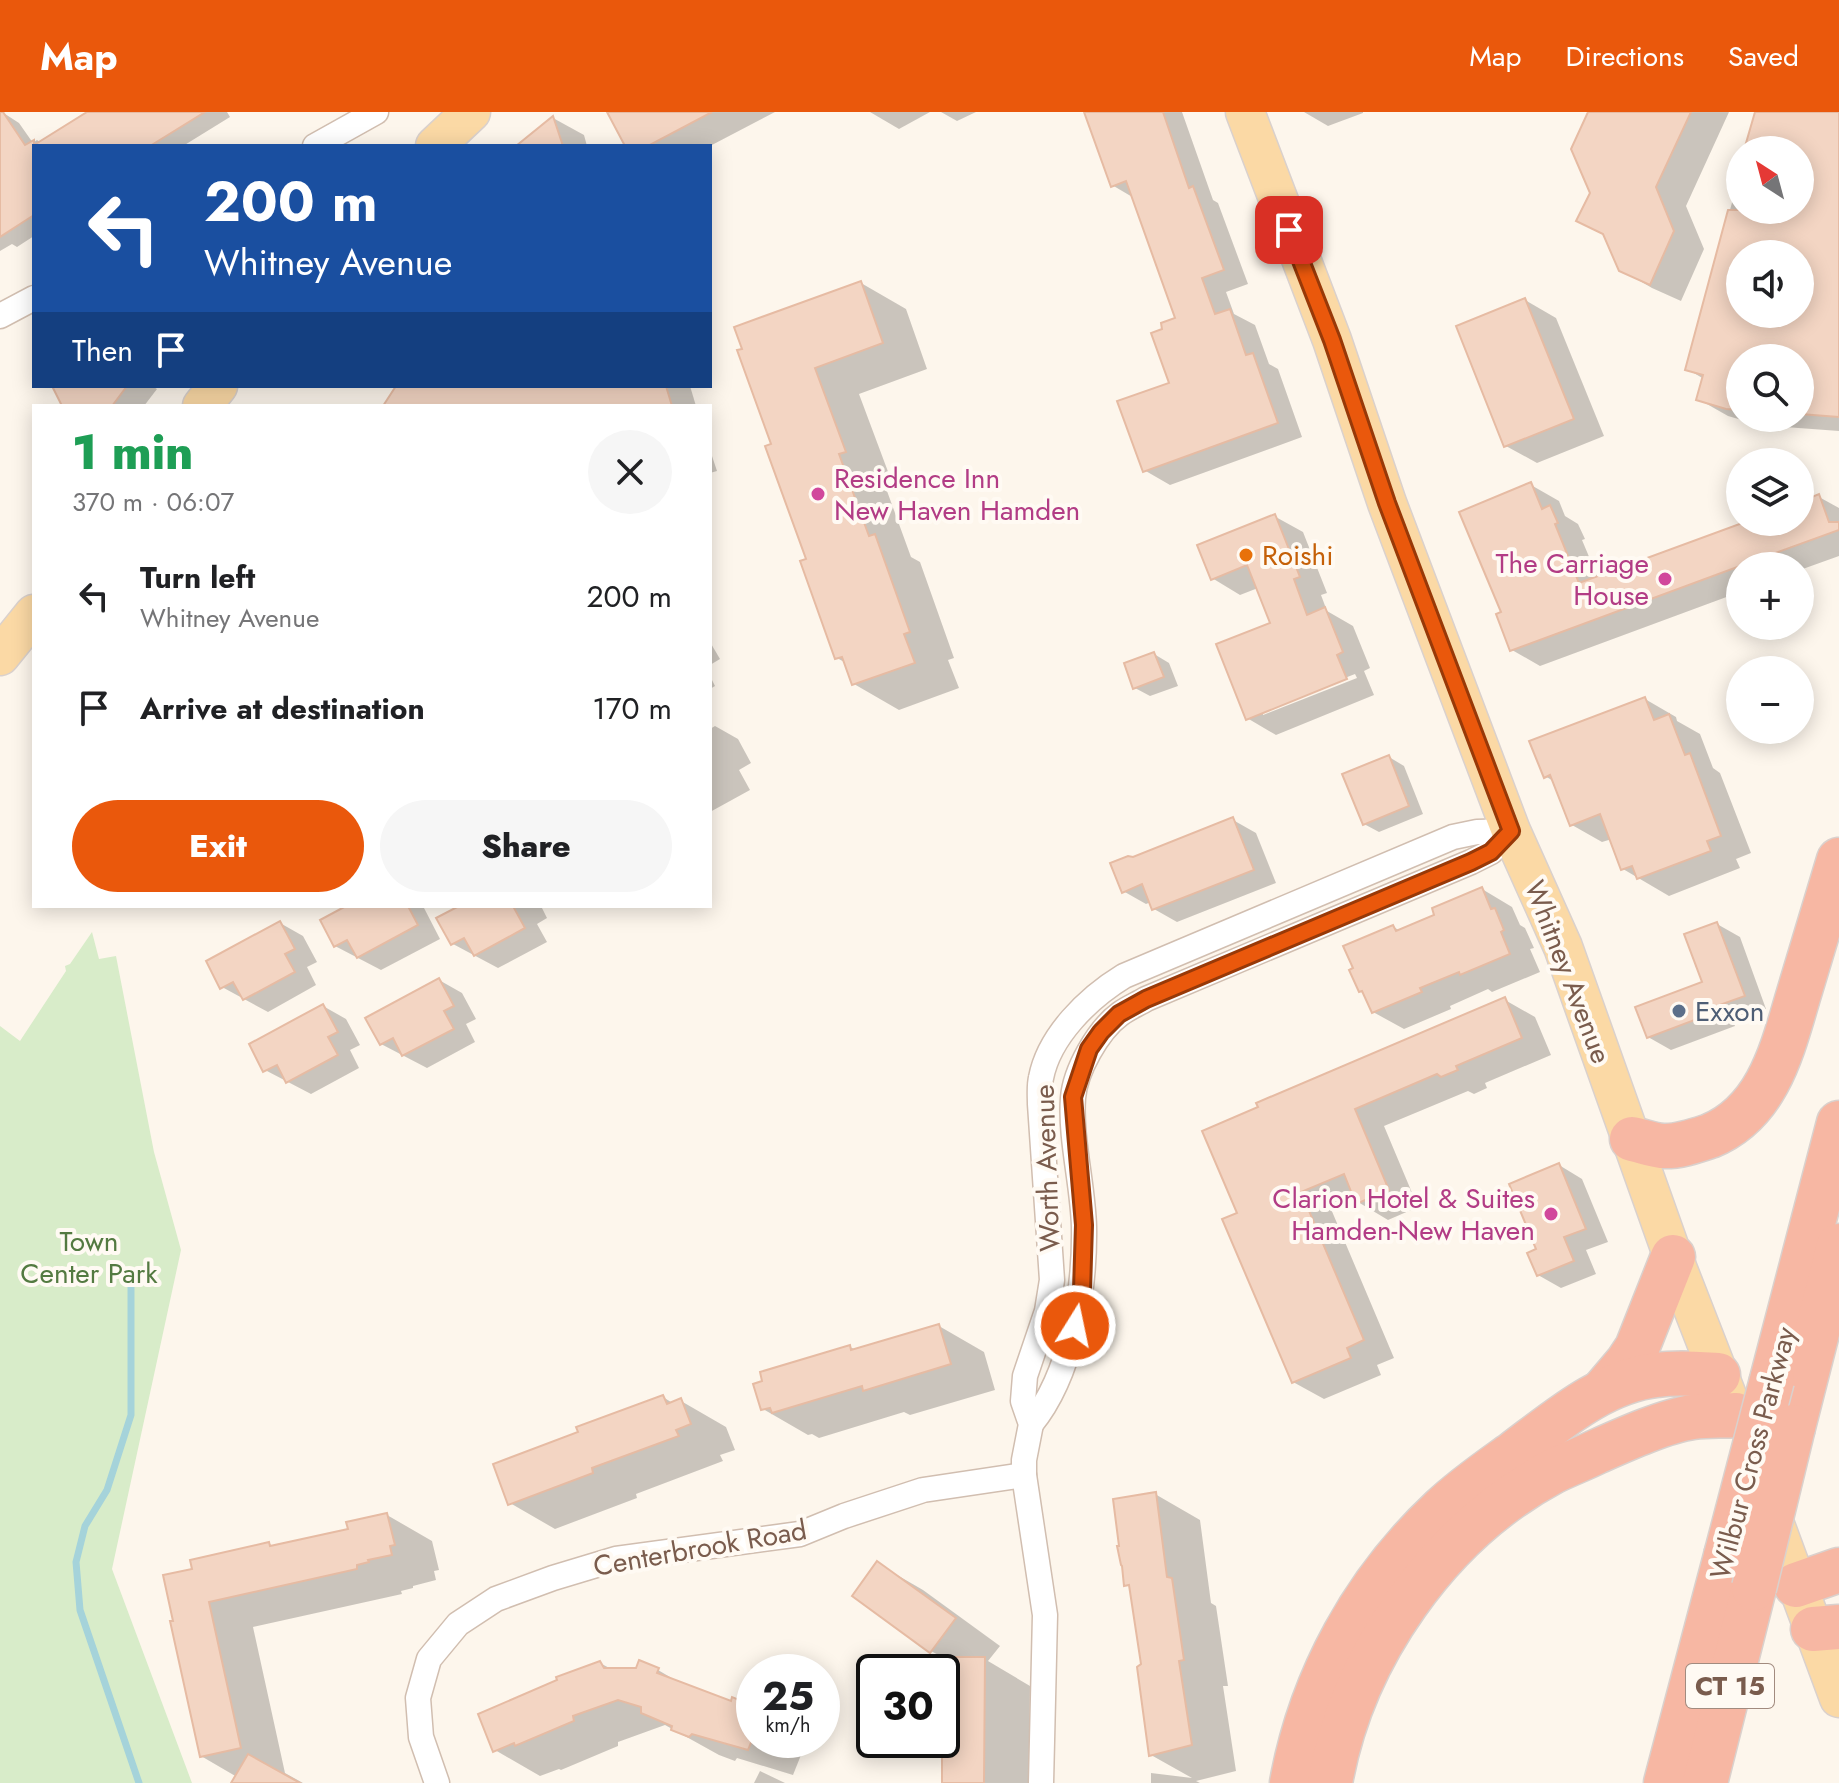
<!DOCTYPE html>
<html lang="en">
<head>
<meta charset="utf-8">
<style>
	:root { --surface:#fff; --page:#f6f6f6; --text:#202124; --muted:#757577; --accent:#ea580c }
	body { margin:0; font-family:Jost,sans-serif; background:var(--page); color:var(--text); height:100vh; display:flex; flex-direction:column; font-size:30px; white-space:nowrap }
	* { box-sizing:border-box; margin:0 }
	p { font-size:26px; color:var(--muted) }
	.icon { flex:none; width:44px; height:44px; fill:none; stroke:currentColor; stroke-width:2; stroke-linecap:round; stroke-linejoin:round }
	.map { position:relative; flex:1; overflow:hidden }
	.details { position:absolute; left:32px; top:292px; width:680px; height:504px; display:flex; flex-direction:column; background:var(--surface); border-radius:0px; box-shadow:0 4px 20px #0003 }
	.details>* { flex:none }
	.hud { position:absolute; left:32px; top:32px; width:680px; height:244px; border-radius:0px; box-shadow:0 4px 20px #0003; background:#1a4fa0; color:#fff; overflow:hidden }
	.needle { width:52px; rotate:324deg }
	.buttons { position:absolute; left:1726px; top:24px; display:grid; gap:16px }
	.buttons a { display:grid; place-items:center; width:88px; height:88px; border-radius:50%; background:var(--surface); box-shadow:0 4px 20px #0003; font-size:40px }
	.speed { position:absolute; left:736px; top:1542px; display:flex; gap:16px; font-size:40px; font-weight:700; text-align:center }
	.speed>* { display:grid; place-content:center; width:104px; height:104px; border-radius:50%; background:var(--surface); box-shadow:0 4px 20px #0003; line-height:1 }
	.speed small { font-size:20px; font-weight:400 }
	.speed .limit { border:4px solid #111; border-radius:12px; background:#fff; color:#111 }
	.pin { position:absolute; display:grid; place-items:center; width:68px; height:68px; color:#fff; margin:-34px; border-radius:16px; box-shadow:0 4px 12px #0006 }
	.me { position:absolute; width:88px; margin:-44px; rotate:10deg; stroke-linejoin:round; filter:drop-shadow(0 0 6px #0008) }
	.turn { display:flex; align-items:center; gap:28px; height:168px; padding:0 40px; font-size:36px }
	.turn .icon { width:104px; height:104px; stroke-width:2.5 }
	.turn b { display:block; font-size:56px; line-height:68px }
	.then { display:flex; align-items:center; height:76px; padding:0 40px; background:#0003; gap:16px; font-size:30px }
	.round { display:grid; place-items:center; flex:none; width:84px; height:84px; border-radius:42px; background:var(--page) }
	.headline { display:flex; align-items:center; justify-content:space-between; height:136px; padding:0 40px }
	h1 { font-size:48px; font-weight:800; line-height:60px; color:#1e9e55 }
	.cta { display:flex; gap:16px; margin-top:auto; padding:16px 40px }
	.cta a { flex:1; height:92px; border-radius:48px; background:var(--accent); color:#fff; font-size:32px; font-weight:800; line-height:92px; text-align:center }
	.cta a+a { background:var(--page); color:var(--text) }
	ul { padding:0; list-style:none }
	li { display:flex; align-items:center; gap:24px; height:112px; padding:0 40px }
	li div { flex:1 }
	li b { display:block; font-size:30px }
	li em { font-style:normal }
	header { display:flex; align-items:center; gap:48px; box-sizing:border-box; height:112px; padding:0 40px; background:var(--accent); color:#fff }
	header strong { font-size:38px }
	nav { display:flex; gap:44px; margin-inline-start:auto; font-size:28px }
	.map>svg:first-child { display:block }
</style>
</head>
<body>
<header>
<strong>Map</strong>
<nav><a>Map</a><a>Directions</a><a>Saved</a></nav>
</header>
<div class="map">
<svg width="1839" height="1671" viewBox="0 0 1839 1671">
	<rect width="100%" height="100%" fill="#fdf6ec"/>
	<path fill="#d8ecc9" d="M92 820 99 847 116 844 154 1040 181 1138 112 1457 192 1671H0V914L20 929 66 859 65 854 70 852Z"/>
	<g fill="#0003" fill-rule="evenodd">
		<path d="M2 0 19 11 33 31 37 28 41 31 90 0H227L230 5 183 34H34V124L17 135 12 132 0 139V2Z"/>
		<path d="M609 0H775L710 34H627Z"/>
		<path d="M870 0H930L899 17Z"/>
		<path d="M941 0H976L957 9Z"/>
		<path d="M1086 0H1182L1213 88 1218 91 1248 172 1226 180 1234 202 1255 213 1269 252 1278 257 1302 325 1170 373 1144 358 1172 272 1165 218 1178 207 1134 86 1112 73Z"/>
		<path d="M1304 0H1363V1L1328 14Z"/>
		<path d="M1590 0H1729L1686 94 1704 137 1681 189 1652 176 1621 158 1607 125 1579 109 1592 81Z"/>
		<path d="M1757 0H1839V319L1759 313 1728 304 1698 287 1704 267 1687 257 1740 61V98H1800V38H1746ZM1740 142H1800V202H1740ZM1740 246H1800V306H1740Z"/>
		<path d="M553 6 584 23 587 34H519Z"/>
		<path d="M861 171 906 197 927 257 859 282 890 365 883 368 911 445 920 450 954 546 948 548 959 576 899 598 854 572 846 551 837 546 774 333 740 240Z"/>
		<path d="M1525 188 1556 206 1604 324 1537 351 1506 334Z"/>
		<path d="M65 274H152L157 277 144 294H64Z"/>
		<path d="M401 274H690L696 294H384Z"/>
		<path d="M710 338 717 359 710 361Z"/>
		<path d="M1531 373 1559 389 1565 404 1578 412 1585 427 1582 428 1598 466 1750 410H1800V392L1819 385 1839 396V444L1800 458V454H1740V480L1540 554 1512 538 1503 501Z"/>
		<path d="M1274 404 1303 420 1327 481 1321 483 1327 499 1353 514 1370 556 1364 559 1374 583 1276 623 1247 606 1272 512 1258 476 1240 483 1212 466ZM1355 562 1357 566 1263 603V598Z"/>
		<path d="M710 530 720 547 710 553Z"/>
		<path d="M1154 542 1169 551 1178 574 1150 584 1135 576Z"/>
		<path d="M710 564 715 574 710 577Z"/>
		<path d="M1645 587 1676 605 1677 609 1700 622 1713 656 1720 661 1751 741 1736 747 1740 756 1669 784 1623 757 1612 727 1602 730 1572 713 1555 670 1545 664Z"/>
		<path d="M715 614 738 627 751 651 739 658 750 678 710 700V617Z"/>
		<path d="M1389 645 1404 654 1423 702 1379 720 1364 712Z"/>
		<path d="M1233 708 1256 721 1276 771 1177 810 1154 797 1151 790 1146 792 1123 779 1133 747Z"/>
		<path d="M1482 777 1512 795 1520 813 1525 816 1534 836 1530 837 1540 860 1492 880 1488 877 1450 894 1451 897 1404 917 1373 900 1366 882 1360 879 1393 815 1401 819 1437 804Z"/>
		<path d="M350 794H423L440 827 381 858 335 834Z"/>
		<path d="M463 794H541L547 806 537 812 547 830 498 856 453 832Z"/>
		<path d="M280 811 303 824 317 850 307 855 316 873 268 900 222 875Z"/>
		<path d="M1717 812 1740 825 1766 897 1733 909 1735 914 1671 938 1648 925 1704 871Z"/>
		<path d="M439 868 462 881 476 907 466 912 475 930 427 956 381 932Z"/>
		<path d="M1505 888 1535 905 1551 943 1485 971 1487 976 1474 982 1468 979 1384 1014 1418 1095 1388 1108 1358 1090 1356 1087 1331 1097 1394 1246 1377 1253 1381 1263 1324 1287 1293 1270 1239 1102 1204 1020Z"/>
		<path d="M323 894 346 907 360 933 350 938 359 956 311 982 265 958Z"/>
		<path d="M1559 1053 1582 1067 1608 1130 1586 1138 1596 1162 1561 1176 1538 1163V1138Z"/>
		<path d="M939 1214 984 1240 995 1278 910 1303 904 1300 819 1326 812 1322 808 1323 763 1297 850 1235 856 1238Z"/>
		<path d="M663 1285 674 1292 681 1289 726 1315 735 1338 720 1343 723 1349 636 1382 637 1386 555 1417 510 1391 580 1321Z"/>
		<path d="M1155 1382 1200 1408 1211 1491 1216 1494 1228 1574H1223L1236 1659 1196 1669 1200 1671H1151V1661L1192 1666 1151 1643 1143 1553 1131 1475 1126 1472Z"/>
		<path d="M387 1403 432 1429 439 1458 434 1459 436 1468 413 1474V1476L401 1479 402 1482 253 1515 285 1661 303 1671H233L237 1665 201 1644 175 1510 194 1458 269 1432 274 1435 351 1419Z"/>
		<path d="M878 1452 923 1478 1000 1534 988 1549 1030 1574 1029 1671H944V1546L931 1539Z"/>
		<path d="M600 1551 613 1558H658L687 1575 754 1597V1628H807L793 1663 737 1646 735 1649 719 1643 665 1613 618 1630V1634L561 1658 559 1657 540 1664 495 1638Z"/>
		<path d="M760 1659 785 1671H754Z"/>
	</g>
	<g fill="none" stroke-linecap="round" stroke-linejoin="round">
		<path stroke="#a5d3da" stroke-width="7" d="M131 1169V1303L107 1378 85 1414 76 1450 80 1498 139 1671"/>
	</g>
	<g fill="#f3d5c3" stroke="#e6bba3" stroke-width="2" fill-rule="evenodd">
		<path d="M0 0H3L25 33 34 28V33L87 0H205L150 34H34V103L0 125Z"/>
		<path d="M607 0H712L648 34H625Z"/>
		<path d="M1084 0H1163L1189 76 1193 74 1224 158 1202 166 1215 202 1230 197 1246 243 1253 241 1278 311 1143 360 1117 289 1169 271 1151 221 1162 217 1161 211 1175 206 1126 69 1111 75Z"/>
		<path d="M1588 0H1691L1656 75 1674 119 1650 173 1619 159 1603 122 1576 109 1590 81 1571 37Z"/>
		<path d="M1755 0H1839V305L1800 302V246H1740V298L1726 297 1696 288 1703 263 1685 258 1728 98H1800V38H1744ZM1740 142H1800V202H1740Z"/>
		<path d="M553 4 563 34H516Z"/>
		<path d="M861 169 883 231 815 256 846 340 839 342 869 424 875 422 910 520 904 522 915 551 852 573 842 545 835 547 800 449 806 447 765 334 771 332 737 238 742 237 734 215Z"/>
		<path d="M1525 186 1574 307 1504 335 1456 214Z"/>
		<path d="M52 274H127L112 294H62Z"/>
		<path d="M396 274H666L672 294H383Z"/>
		<path d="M1531 370 1542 397 1550 393 1558 411 1555 412 1579 471 1745 410H1800V390L1819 382 1829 410H1839V418L1767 444 1770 454H1740L1510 539 1496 502 1501 500 1459 400Z"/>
		<path d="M1275 402 1300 465 1294 467 1307 503 1325 495 1343 540 1337 543 1347 567 1246 608 1216 532 1270 511 1247 453 1211 468 1197 433Z"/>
		<path d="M1154 540 1164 565 1133 577 1124 551Z"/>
		<path d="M1645 585 1654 608 1669 602 1685 643 1690 641 1721 724 1707 729 1711 739 1637 767 1632 754 1621 758 1600 702 1570 714 1550 663 1544 666 1529 629Z"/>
		<path d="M1389 643 1409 694 1363 713 1342 662Z"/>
		<path d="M1233 705 1254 758 1152 798 1142 772 1122 781 1110 751 1128 744 1133 745Z"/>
		<path d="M1482 775 1491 797 1495 796 1504 818 1501 820 1510 842 1460 863 1459 860 1420 876 1422 880 1372 901 1362 879 1359 880 1349 858 1353 856 1343 834 1393 813 1396 819 1434 803 1432 796Z"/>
		<path d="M346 794H408L418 813 357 846 347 828 334 835 320 808Z"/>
		<path d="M459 794H513L525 816 474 844 464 826 451 833 436 806Z"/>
		<path d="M280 809 295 837 285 842 295 860 243 888 233 870 220 877 206 849Z"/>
		<path d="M1717 810 1745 884 1711 896 1713 901 1647 926 1635 895 1702 870 1684 822Z"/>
		<path d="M439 866 454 894 444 899 454 917 402 944 393 926 380 933 365 906Z"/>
		<path d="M1505 885 1522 926 1456 954 1458 958 1441 965 1437 962 1355 997 1389 1078 1356 1092 1344 1062 1301 1080 1364 1228 1347 1236 1351 1246 1292 1271 1222 1107 1237 1101 1202 1019 1258 995 1256 991Z"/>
		<path d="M323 892 338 920 328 925 338 943 286 971 277 953 263 960 249 932Z"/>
		<path d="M1559 1051 1586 1117 1564 1125 1574 1149 1537 1164 1527 1141 1536 1137 1509 1072Z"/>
		<path d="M939 1212 951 1252 863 1279 862 1274 772 1301 770 1296 761 1298 753 1272 762 1269 760 1260 850 1233 851 1238Z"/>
		<path d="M663 1283 667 1292 681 1286 691 1312 676 1318 679 1324 592 1356 593 1361 508 1393 493 1352 578 1320 576 1315Z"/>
		<path d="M1156 1380 1167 1465 1172 1466 1184 1548 1179 1549 1192 1633 1149 1644 1137 1555 1141 1552 1129 1473 1124 1474 1122 1454 1121 1453 1117 1434H1119L1113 1387Z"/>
		<path d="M387 1401 395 1433 390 1434 392 1443 368 1448 369 1450 357 1453V1457L209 1490 241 1636 200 1645 170 1509H173L163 1463 192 1457 190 1448 269 1430 270 1434 348 1417 346 1410Z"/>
		<path d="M877 1449 956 1506 930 1541 852 1484Z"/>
		<path d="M942 1545H985L984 1671H942Z"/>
		<path d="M639 1548 659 1556 657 1561 731 1589 732 1585 754 1594V1623L748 1638 692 1622 689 1625 671 1618 672 1614 641 1601V1595L618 1588 573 1604 574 1609 515 1634 514 1631 493 1640 478 1602 557 1568 556 1565 600 1549 604 1556H636Z"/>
		<path d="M248 1642 300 1671H231Z"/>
	</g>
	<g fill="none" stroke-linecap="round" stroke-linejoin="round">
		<g stroke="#d1beb0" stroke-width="27">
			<g id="minor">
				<path d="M315 34 376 0"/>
				<path d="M0 204 34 186"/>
				<path d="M1031 1312C1072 1262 1085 1178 1084 1115 1083 1073 1070 1027 1073 986 1075 959 1098 918 1120 902 1128 896 1138 892 1146 887L1471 750 1491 740 1511 719"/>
				<path d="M437 1671 421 1625 418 1586 429 1547 458 1512 496 1487 553 1466 616 1447 800 1422 844 1404 923 1378 1024 1363"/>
				<path d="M1041 1671 1045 1503 1024 1363V1348L1031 1312 1023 1289 1025 1264 1047 1199 1052 1168 1040 992C1040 984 1039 974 1041 966 1049 924 1088 886 1124 864L1453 725 1477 720 1511 719"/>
			</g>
		</g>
		<g stroke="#dad1cd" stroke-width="41">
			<g id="primary">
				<path d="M1245 0 1332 228 1387 391 1511 719 1563 835 1673 1145 1729 1289"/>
				<path d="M435 34 471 0"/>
				<path d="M202 294 218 274"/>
				<path d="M0 544 34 502"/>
				<path d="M1767 1391 1839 1586"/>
			</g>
		</g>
		<g stroke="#dad1cd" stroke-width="47">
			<g id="motorway">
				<path d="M1632 1027C1642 1029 1652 1033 1662 1034 1678 1035 1695 1029 1710 1024 1770 999 1783 934 1800 878 1813 835 1826 791 1839 748"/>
				<path d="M1772 1268 1839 1011"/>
				<path d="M1605 1277 1627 1251 1637 1236 1673 1145"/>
				<path d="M1793 1315 1839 1134"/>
				<path d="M1796 1473 1839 1458"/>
				<path d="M1813 1517 1839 1515"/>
				<path d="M1292 1671C1311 1566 1364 1470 1442 1397 1464 1376 1489 1359 1514 1341 1557 1309 1602 1269 1657 1263 1677 1260 1698 1262 1718 1263"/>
				<path d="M1330 1671C1352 1545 1438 1421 1552 1360 1566 1353 1582 1347 1596 1340 1623 1328 1665 1309 1693 1305 1707 1303 1722 1304 1736 1303"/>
				<path d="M1666 1671 1726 1444"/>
				<path d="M1705 1671 1754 1476"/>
			</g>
		</g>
		<use href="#minor" stroke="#fff" stroke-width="24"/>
		<use href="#primary" stroke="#fbd9a5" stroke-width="38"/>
		<use href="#motorway" stroke="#f7b7a3" stroke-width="44"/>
		<g stroke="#dad1cd" stroke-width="47" stroke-linecap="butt">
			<g id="motorway-bridge">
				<path d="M1726 1444 1772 1268"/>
				<path d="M1754 1476 1793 1315"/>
			</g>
		</g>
		<use href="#motorway-bridge" stroke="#f7b7a3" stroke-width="44"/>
	</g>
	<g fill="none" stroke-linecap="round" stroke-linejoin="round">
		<g stroke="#983908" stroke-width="20">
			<path id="route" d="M1075 1214 1082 1178 1084 1113 1073 985 1089 937 1101 920 1119 902 1146 887 1471 750 1491 740 1511 719 1387 391 1332 228 1289 118"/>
		</g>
		<use href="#route" stroke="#ea580c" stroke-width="14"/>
	</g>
	<g fill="#d1479c" stroke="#fffaf3" stroke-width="3">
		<circle cx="818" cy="382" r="8"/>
		<circle cx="1665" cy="467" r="8"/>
		<circle cx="1551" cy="1102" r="8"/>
	</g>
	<circle fill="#e8710a" stroke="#fffaf3" stroke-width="3" cx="1246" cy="443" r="8"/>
	<circle fill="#5c6f8a" stroke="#fffaf3" stroke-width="3" cx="1679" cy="899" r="8"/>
	<g text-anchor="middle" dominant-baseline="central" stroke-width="8" stroke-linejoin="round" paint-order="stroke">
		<rect fill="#fffaf3" stroke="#a28b7f" stroke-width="2" x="1686" y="1552" width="88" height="44" rx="6"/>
		<g font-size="26" font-weight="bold" fill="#7a5c4d">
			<text x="1730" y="1574">CT 15</text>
		</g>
		<g font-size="28" fill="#b23c85" stroke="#fffaf3" text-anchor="end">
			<text x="834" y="366" text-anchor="start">Residence Inn<tspan x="834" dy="32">New Haven Hamden</tspan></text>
			<text x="1649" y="451">The Carriage<tspan x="1649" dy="32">House</tspan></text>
			<text x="1535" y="1086">Clarion Hotel &amp; Suites<tspan x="1535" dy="32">Hamden-New Haven</tspan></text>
		</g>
		<g font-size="28" fill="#c56008" stroke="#fffaf3" text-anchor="start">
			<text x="1262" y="443">Roishi</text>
		</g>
		<g font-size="28" fill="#7a5c4d" stroke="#fffaf3">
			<text transform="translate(1568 860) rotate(69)">Whitney Avenue</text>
			<text transform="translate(1047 1056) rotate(-92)">Worth Avenue</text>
			<text transform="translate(1753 1341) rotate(-75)">Wilbur Cross Parkway</text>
			<text transform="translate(700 1436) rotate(-10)">Centerbrook Road</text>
		</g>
		<g font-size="28" fill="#4e5e75" stroke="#fffaf3" text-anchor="start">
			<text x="1695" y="899">Exxon</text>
		</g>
		<g font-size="28" fill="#537a41" stroke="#fffaf3">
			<text x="89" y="1129">Town<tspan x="89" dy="32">Center Park</tspan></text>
		</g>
	</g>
</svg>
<div class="buttons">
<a><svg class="needle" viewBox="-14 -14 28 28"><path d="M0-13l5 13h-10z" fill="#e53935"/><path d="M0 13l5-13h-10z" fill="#757577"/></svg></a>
<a><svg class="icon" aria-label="sound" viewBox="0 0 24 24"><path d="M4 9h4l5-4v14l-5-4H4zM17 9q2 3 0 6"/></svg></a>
<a><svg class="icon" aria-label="search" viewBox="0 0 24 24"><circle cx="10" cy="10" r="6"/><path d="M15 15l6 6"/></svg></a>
<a><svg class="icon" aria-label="layers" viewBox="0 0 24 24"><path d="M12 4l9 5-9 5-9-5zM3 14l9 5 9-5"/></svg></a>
<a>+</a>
<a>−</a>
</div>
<div class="speed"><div>25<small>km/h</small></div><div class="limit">30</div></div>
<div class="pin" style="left:1289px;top:118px;background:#d93025"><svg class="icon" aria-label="arrive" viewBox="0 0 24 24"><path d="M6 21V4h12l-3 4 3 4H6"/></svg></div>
<svg class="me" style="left:1075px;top:1214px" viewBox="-20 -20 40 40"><circle r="17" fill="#ea580c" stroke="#fff" stroke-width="3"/><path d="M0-11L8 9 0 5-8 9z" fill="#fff"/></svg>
<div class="hud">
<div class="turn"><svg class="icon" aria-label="left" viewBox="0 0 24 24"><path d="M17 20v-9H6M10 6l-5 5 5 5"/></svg><div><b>200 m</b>Whitney Avenue</div></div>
<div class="then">Then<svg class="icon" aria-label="arrive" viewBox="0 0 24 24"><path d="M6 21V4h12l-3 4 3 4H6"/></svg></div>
</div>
<section class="details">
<div class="headline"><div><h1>1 min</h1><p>370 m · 06:07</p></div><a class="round"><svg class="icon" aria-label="close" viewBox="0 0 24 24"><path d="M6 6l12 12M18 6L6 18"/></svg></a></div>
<ul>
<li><svg class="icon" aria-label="left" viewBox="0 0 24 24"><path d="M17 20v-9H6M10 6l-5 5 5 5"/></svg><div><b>Turn left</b><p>Whitney Avenue</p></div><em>200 m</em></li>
<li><svg class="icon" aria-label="arrive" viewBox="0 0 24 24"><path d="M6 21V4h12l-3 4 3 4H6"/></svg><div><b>Arrive at destination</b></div><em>170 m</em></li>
</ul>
<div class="cta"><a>Exit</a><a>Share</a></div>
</section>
</div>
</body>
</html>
